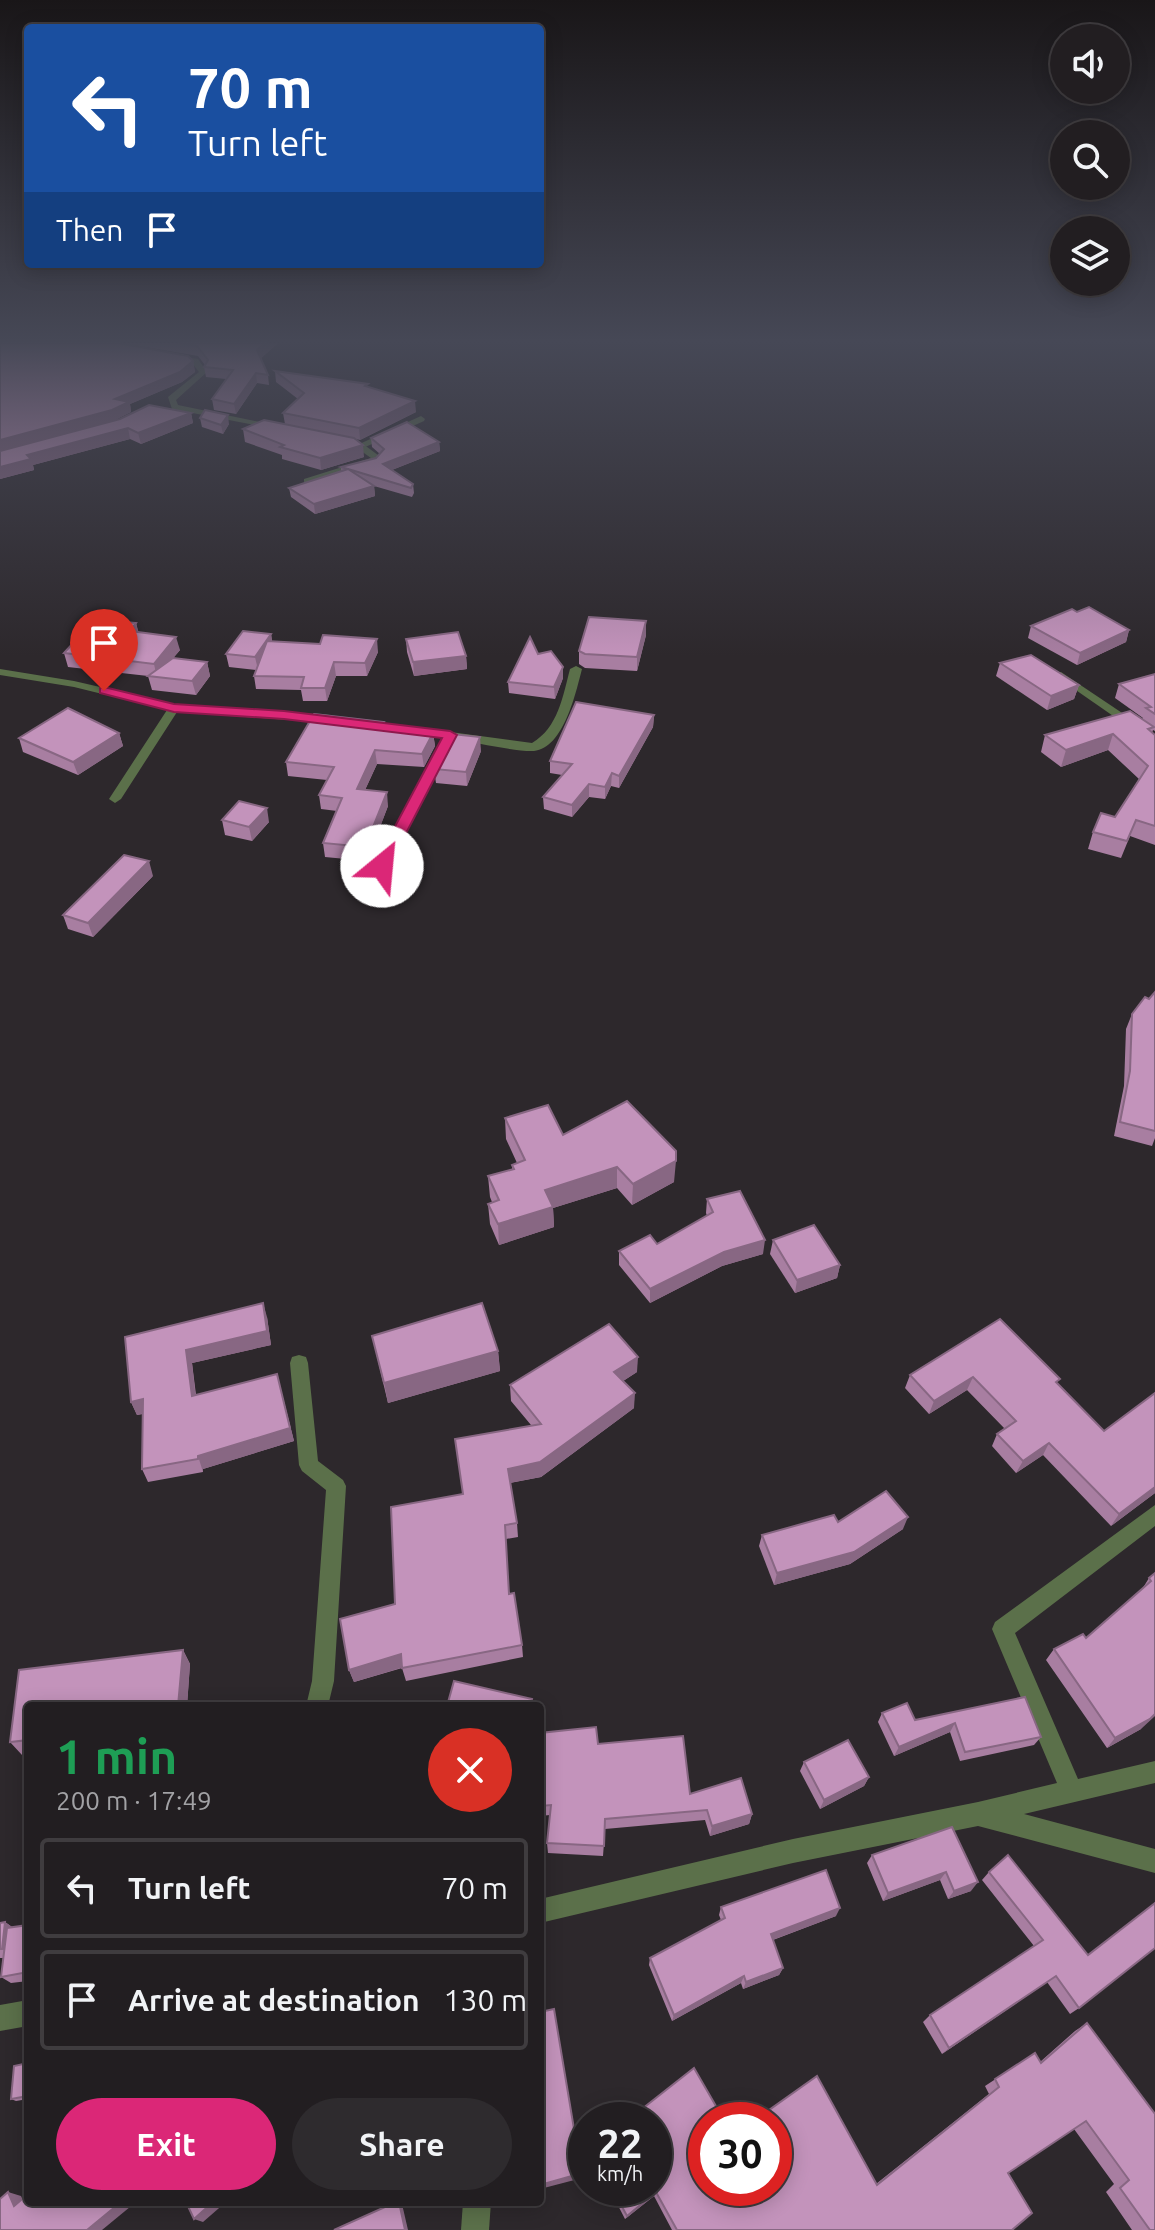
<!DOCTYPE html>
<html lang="en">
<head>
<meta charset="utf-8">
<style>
	:root { --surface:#221e21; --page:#2e2b2e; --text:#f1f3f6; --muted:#a2a2a5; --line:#3f3c3f; --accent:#db2777 }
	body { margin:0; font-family:Ubuntu,sans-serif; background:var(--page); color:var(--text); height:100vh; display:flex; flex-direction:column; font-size:30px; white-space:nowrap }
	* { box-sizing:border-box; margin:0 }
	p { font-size:26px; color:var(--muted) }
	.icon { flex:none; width:44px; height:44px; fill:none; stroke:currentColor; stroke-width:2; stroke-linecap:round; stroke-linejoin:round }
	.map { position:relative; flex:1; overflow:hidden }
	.panel { position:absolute; left:24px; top:1702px; width:520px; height:504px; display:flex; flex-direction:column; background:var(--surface); border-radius:8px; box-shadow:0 4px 20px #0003,0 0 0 2px var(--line) }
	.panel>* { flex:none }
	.hud { position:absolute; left:24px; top:24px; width:520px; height:244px; border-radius:8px; box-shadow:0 4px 20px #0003,0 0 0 2px var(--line); background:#1a4fa0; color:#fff; overflow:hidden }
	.buttons { position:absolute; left:1050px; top:24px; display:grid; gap:16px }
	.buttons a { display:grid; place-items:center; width:80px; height:80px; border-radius:50%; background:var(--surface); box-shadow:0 4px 20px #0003,0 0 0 2px var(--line); font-size:40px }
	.speed { position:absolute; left:568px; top:2102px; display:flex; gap:16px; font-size:40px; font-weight:700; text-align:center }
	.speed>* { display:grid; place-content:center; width:104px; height:104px; border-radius:50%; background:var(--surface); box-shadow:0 4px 20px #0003,0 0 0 2px var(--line); line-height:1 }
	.speed small { font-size:20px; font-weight:400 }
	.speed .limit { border:12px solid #d22; background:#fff; color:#111 }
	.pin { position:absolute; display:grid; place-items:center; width:68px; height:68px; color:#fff; margin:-82px -34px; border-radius:50% 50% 50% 0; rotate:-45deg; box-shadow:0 0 8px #0007 }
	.pin .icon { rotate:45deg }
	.me { position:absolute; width:88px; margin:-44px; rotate:28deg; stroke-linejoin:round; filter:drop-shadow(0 0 6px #0008) }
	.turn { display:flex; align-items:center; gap:28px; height:168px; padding:0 32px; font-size:36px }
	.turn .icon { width:104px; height:104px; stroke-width:2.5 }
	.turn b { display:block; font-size:56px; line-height:68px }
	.then { display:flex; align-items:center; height:76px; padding:0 32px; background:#0003; gap:16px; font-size:30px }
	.round { display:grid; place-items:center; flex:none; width:84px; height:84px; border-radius:42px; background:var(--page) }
	.overview { display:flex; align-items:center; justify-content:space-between; height:136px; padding:0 32px }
	h1 { font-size:48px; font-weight:700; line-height:60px; color:#1e9e55 }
	.action { display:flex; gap:16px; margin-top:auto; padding:16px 32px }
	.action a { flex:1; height:92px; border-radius:48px; background:var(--accent); color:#fff; font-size:32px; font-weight:700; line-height:92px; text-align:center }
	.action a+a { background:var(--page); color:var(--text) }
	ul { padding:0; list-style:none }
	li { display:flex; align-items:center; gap:24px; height:100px; margin:0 16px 12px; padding:0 16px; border:4px solid var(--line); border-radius:8px }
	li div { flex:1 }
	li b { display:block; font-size:30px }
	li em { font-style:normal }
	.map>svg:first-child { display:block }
</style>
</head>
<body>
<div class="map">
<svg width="1155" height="2230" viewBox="0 0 1155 2230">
	<rect width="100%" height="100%" fill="#2d282c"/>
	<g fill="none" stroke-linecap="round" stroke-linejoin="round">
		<path fill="#5b704a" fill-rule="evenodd" d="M421 416 425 419 424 421 363 448 355 446Z"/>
		<g fill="#5b704a" fill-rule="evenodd">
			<path d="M174 355 198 359 207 372 176 400 178 405 284 427 280 430 172 409 168 397 199 372 192 363 171 359Z"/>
			<path d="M346 439 363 444 382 458 375 465 304 483V479L371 458 357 448 343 444V440Z"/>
			<path d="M576 666 582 669C576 692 564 748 534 751 516 752 474 742 454 739L389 866 387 869H377L375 866 443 738 365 727 361 726V720L532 743C558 728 563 696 570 669Z"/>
			<path d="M0 669 74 681 174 704 330 715 336 719 330 723 177 712 121 799 115 803 109 799 167 710 74 687 0 675Z"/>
			<path d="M1061 672 1155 735V745L1057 677 1055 675Z"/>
			<path d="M299 1355 306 1357 308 1363 318 1461 343 1480 346 1486 334 1681 328 1706H306L312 1681 326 1490 302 1471 299 1465 290 1363 292 1357Z"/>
			<path d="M1155 1505V1526L1015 1633 1078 1779 1155 1761V1783L1024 1814 1155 1849V1873L978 1826 793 1863 540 1923V1899L793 1839 978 1802 1057 1783 992 1629 995 1622Z"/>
			<path d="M28 2000V2026L0 2031V2005Z"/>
			<path d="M463 2202H491L489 2230H461Z"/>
		</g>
	</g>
	<g fill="#a87ea1">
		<path d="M0 343H118L188 356 193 361 195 372 182 382 130 404 131 412 115 420 55 437 120 419 149 405 191 413 193 423 141 444 130 439 33 465 34 470 0 479Z"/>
		<path d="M122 343H278L261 358 268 375 269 385 257 383 236 414 214 410 212 399 226 379 206 377 204 367 205 365 198 356Z"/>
		<path d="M275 371 368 387 416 412 360 440 356 439 364 457 321 470 282 459V455L245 442 243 429 285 424 283 413 298 399 276 382Z"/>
		<path d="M200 418 229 424 223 434 202 427Z"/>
		<path d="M371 438 439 442 440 451 392 470 413 484 414 493 412 497 374 486 375 496 315 514 291 497 289 488 341 471V467L376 458 380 454 372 447Z"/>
		<path d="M1077 612 1129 630 1126 642 1077 665 1028 638 1031 626Z"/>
		<path d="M646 621V635L637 671 585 668 579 664V651Z"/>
		<path d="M136 623 138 632 180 650 173 658 207 662 210 676 196 695 152 690 148 676 68 667 64 653Z"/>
		<path d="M271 634 272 641 378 652 367 676H336L327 701H303L301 690 256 689 254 676 256 670 229 667 226 654Z"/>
		<path d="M406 639 466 656 467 669 414 676 407 652Z"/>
		<path d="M538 654 563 667V678L555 699 509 693 508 682Z"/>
		<path d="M1000 663 1079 685 1074 699 1047 710 996 676Z"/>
		<path d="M1155 674V731L1153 730 1152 733 1155 735V845L1130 836 1121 858 1088 849 1093 832 1115 817 1139 779 1108 750 1061 767 1041 752 1045 735 1142 720 1143 718 1115 698 1119 684Z"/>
		<path d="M654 715 653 727 619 788 611 786 605 799 589 797 572 817 544 809 543 797 562 775 550 773V761Z"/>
		<path d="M385 727 433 733 435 746 424 767 377 764 365 790 388 806 367 861 325 857 323 843 337 811 321 809 319 795 327 780 288 776 286 762Z"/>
		<path d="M119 733 123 746 78 775 23 752 19 738Z"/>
		<path d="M481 751 467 786 436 783 434 769Z"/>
		<path d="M222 820 269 822 252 841 225 835Z"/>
		<path d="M153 876 93 937 68 929 63 915Z"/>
		<path d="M1155 992V1138L1152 1146 1114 1136 1124 1086 1126 1029 1132 1014Z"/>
		<path d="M505 1118 563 1135 674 1182 632 1205 617 1188 553 1208 554 1227 499 1245 490 1224 488 1204 492 1202 490 1197 488 1176 512 1170V1165L517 1163 506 1139Z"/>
		<path d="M707 1199 763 1254 722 1266 650 1303 619 1265V1251L657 1244 707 1216 706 1213Z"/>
		<path d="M773 1240 840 1265 837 1278 795 1293 770 1254Z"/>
		<path d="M267 1317 271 1345 192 1363 196 1395 277 1374 294 1441 203 1469V1472L148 1482 142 1469 143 1414 137 1415 131 1402 125 1337Z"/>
		<path d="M1000 1319 1058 1384 1104 1431 1155 1393V1493L1111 1526 1043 1455 1016 1473 992 1446 997 1434 1005 1429 967 1390 929 1414 905 1388 910 1375Z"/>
		<path d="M372 1336 498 1351 500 1371 388 1403Z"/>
		<path d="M637 1372 623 1381 634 1408 541 1477 510 1483 517 1523 518 1537 506 1539 509 1594 522 1645 523 1657 406 1681 402 1668 354 1682 349 1670 395 1604 463 1494 531 1425 511 1401 510 1385Z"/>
		<path d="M838 1522 903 1529 850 1564 774 1585 759 1546 762 1535Z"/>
		<path d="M1155 1573 1141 1729 1107 1748 1046 1660 1054 1649 1086 1638 1141 1591 1149 1578Z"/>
		<path d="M183 1650 190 1664 187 1706H28V1754L22 1755 10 1742 19 1670Z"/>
		<path d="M1025 1697 1041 1737 1034 1745 960 1761 950 1732 894 1756 878 1722 882 1713 915 1720Z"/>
		<path d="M540 1733 598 1744 690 1794 752 1814 749 1824 710 1836 705 1820 605 1829 603 1856 548 1853 547 1843 550 1815 540 1816Z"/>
		<path d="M804 1762 869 1777 864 1786 820 1809 800 1771Z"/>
		<path d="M952 1827 971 1891 948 1899 940 1880 883 1901 867 1863 872 1855Z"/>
		<path d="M1008 1855 1079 2008 1070 2014 1047 1982 942 2054 923 2022 930 2015 1034 1946 982 1880 989 1872Z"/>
		<path d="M721 1907 836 1916 773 1940 783 1968 779 1975 743 1989 741 1983 672 2021 649 1965 650 1958 721 1920 719 1915Z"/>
		<path d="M5 1922 12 1927 28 1925V1981L11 1983 1 1977 3 1958H0V1923Z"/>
		<path d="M1087 2023 1155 2230H1132L1106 2192 1114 2184 1074 2129 1008 2173 1012 2230H672L654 2196 625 2219 609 2188H706L876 2184 989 2094 985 2086 1035 2053 1040 2062 1075 2031Z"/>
		<path d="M28 2063V2099L16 2101 11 2099Z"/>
	</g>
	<g fill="#886783">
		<path d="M265 343H278L259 360 257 350Z"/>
		<path d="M193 361 195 372 182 382 130 404 131 412 115 420 0 452V440L115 399Z"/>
		<path d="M256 373 257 383 236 414 234 404Z"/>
		<path d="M415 401 416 412 360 440 359 428Z"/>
		<path d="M191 413 193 423 141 444 138 433Z"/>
		<path d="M228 415 229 424 223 434 221 425Z"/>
		<path d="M128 428 130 439 33 465 34 470 0 479V467L27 455Z"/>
		<path d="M439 442 440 451 384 473 383 464Z"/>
		<path d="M363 445 364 457 321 470 320 458Z"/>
		<path d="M374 486 375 496 315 514 314 504Z"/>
		<path d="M646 621V635L637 671V657Z"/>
		<path d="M136 623 140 637 130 631Z"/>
		<path d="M1129 630 1126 642 1077 665 1080 653Z"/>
		<path d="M271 634 273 648 258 670 255 657Z"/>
		<path d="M176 637 180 650 157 678 154 664Z"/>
		<path d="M377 639 378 652 367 676 365 663Z"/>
		<path d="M466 656 467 669 414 676 413 662Z"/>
		<path d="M207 662 210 676 196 695 192 681Z"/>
		<path d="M334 662 336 676 327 701 325 688Z"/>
		<path d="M563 667V678L555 699 554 687Z"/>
		<path d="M1079 685 1074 699 1047 710 1051 696Z"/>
		<path d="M654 715 653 727 619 788V776Z"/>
		<path d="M119 733 123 746 78 775 73 762Z"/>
		<path d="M433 733 435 746 424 767 422 754Z"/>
		<path d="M1113 734 1108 750 1061 767 1066 750Z"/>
		<path d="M480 737 481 751 467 786 466 772Z"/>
		<path d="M375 750 377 764 359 803 357 789Z"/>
		<path d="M612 773 611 786 605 799V787Z"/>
		<path d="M589 784V797L572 817V805Z"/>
		<path d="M387 792 388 806 367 861 365 847Z"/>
		<path d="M267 808 269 822 252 841 249 827Z"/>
		<path d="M149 861 153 876 93 937 88 923Z"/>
		<path d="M676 1161 674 1182 632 1205 633 1184Z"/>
		<path d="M617 1167V1188L553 1208 554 1227 499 1245 498 1224 545 1190Z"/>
		<path d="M765 1240 763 1254 722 1266 650 1303V1289L724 1252Z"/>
		<path d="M840 1265 837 1278 795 1293 797 1280Z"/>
		<path d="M263 1303 267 1317 271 1345 192 1363 197 1409 192 1396 186 1350Z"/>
		<path d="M498 1351 500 1371 388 1403 384 1383Z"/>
		<path d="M638 1357 637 1372 614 1387V1372Z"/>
		<path d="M277 1374 294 1441 203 1469V1472L198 1456Z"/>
		<path d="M973 1377 967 1390 929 1414 934 1401Z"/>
		<path d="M635 1393 634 1408 541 1477 509 1483 508 1469Z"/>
		<path d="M143 1399 149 1412 137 1415 131 1402Z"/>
		<path d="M1049 1443 1043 1455 1016 1473 1023 1461Z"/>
		<path d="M1155 1487V1493L1111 1526 1119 1514Z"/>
		<path d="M908 1517 903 1529 850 1564 774 1585 777 1573Z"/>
		<path d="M183 1650 190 1664 187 1706H178Z"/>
		<path d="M401 1654 404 1667 354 1682 349 1670Z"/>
		<path d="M1155 1714V1716L1141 1729 1107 1748 1115 1738Z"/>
		<path d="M955 1723 950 1732 894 1756 899 1747Z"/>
		<path d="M869 1777 864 1786 820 1809 824 1800Z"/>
		<path d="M752 1814 749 1824 710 1836 712 1826Z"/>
		<path d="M946 1872 940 1880 883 1901 888 1893Z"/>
		<path d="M978 1882 971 1891 948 1899 954 1891Z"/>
		<path d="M840 1908 836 1916 767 1942 771 1934Z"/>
		<path d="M5 1922 15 1929 12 1956 2 1949Z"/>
		<path d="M783 1968 779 1975 743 1989 746 1982Z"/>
		<path d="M744 1976 741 1983 672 2021 674 2015Z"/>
		<path d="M1056 1976 1047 1982 942 2054 949 2048Z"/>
		<path d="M586 2172V2177L540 2189V2185Z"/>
		<path d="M8 2192 21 2196 27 2209 14 2206Z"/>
		<path d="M656 2192 654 2196 625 2219 627 2216Z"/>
		<path d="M121 2202H136L102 2230H87Z"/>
		<path d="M213 2202H226L203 2222 194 2219Z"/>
		<path d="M399 2202 402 2204 408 2230H405Z"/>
	</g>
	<g fill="#c393bb" stroke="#886783" stroke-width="2">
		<path d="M0 343H118L188 356 193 361 180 372 115 399 129 402 112 410 0 440Z"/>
		<path d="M180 343H265L257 350 268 375 256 373 234 404 212 399 233 370 204 367 208 360 197 346Z"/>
		<path d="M275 371 368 384 365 386 415 401 359 428 283 413 304 393Z"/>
		<path d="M149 405 191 413 138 433 128 428 27 455 31 459 0 467V451L120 419Z"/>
		<path d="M205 410 228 415 221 425 200 418Z"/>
		<path d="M264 420 354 438 363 445 320 458 280 447 284 445 243 429Z"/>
		<path d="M407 422 439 442 383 464 413 484 411 488 348 469 374 486 314 504 289 488 348 469 341 467 376 458 384 449 371 438Z"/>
		<path d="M1089 607 1129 630 1080 653 1031 626 1072 609 1077 612Z"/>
		<path d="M589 617 646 621 637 657 585 654 579 651Z"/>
		<path d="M95 619 136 623 130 631 176 637 154 664 64 653Z"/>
		<path d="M243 631 271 634 255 657 226 654Z"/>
		<path d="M458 632 466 656 413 662 406 639Z"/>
		<path d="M323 635 377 639 365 663 334 662 325 688H301L304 677 254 676 267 641 320 644Z"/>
		<path d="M530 637 538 654 551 651 563 667 554 687 508 682Z"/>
		<path d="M1031 655 1079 685 1051 696 1000 663Z"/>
		<path d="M173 658 207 662 192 681 148 676Z"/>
		<path d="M1155 674V714L1146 708 1151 707 1119 684Z"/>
		<path d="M576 702 654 715 619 776 612 773 605 787 589 784 572 805 543 797 572 764 550 761Z"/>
		<path d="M68 708 119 733 73 762 19 738Z"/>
		<path d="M1130 711 1154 727 1148 729 1155 735V826L1136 820 1127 841 1093 832 1101 813 1115 817 1148 766 1113 734 1066 750 1045 735Z"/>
		<path d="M314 714 384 722 381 727 433 733 422 754 375 750 357 789 387 792 365 847 323 843 342 798 319 795 334 767 286 762Z"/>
		<path d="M452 734 480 737 466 772 434 769Z"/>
		<path d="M239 801 267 808 249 827 222 820Z"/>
		<path d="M124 855 149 861 88 923 63 915Z"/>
		<path d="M1155 992V1131L1120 1122 1130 1071 1132 1014 1145 997 1149 999Z"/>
		<path d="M627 1101 676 1151V1161L633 1184 617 1167 545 1190 553 1207 498 1224 488 1204 499 1200 488 1176 514 1169 512 1165 525 1160 505 1118 548 1105 563 1135Z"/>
		<path d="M740 1191 765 1240 724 1252 650 1289 619 1251 650 1235 657 1244 713 1212 707 1199Z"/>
		<path d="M814 1225 840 1265 797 1280 773 1240Z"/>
		<path d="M263 1303 267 1331 186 1350 192 1396 277 1374 290 1428 198 1456V1459L142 1469 143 1399 131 1402 125 1337Z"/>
		<path d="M482 1303 498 1351 384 1383 372 1336Z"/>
		<path d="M1000 1319 1060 1379 1056 1382 1104 1431 1155 1393V1487L1119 1514 1049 1443 1023 1461 997 1434 1016 1421 973 1377 934 1401 910 1375Z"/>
		<path d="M609 1324 638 1357 614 1372 635 1393 540 1462 508 1469 517 1523 505 1525 509 1594 514 1593 522 1645 402 1668 401 1654 349 1670 340 1619 395 1604 391 1507 463 1494 455 1439 541 1424 510 1385Z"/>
		<path d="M886 1491 908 1517 854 1552 777 1573 762 1535 834 1515 838 1522Z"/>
		<path d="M1155 1573V1714L1150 1719 1115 1738 1054 1649 1083 1634 1086 1638 1151 1581 1149 1578Z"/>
		<path d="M183 1650 178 1706H28V1740L10 1742 19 1670Z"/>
		<path d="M454 1681 532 1699 530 1706H447Z"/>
		<path d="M1025 1697 1041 1737 965 1752 955 1723 899 1747 882 1713 907 1703 915 1720Z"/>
		<path d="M355 1704 375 1706H355Z"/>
		<path d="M596 1727 598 1744 683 1736 690 1794 741 1778 752 1814 712 1826 707 1810 605 1819 604 1846 547 1843 551 1805 540 1806V1733Z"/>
		<path d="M848 1740 869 1777 824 1800 804 1762Z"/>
		<path d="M952 1827 978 1882 954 1891 946 1872 888 1893 872 1855Z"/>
		<path d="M1008 1855 1088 1955 1155 1903V1948L1079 2008 1056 1976 949 2048 930 2015 1043 1940 989 1872Z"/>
		<path d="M826 1870 840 1908 771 1934 783 1968 746 1982 744 1976 674 2015 650 1958 725 1918 721 1907Z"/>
		<path d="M5 1922 2 1949H0V1923Z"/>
		<path d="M28 1925V1972L1 1977 7 1928Z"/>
		<path d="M554 2009 579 2159 586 2154V2172L540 2185V2012Z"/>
		<path d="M1087 2023 1155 2114V2230H1150L1120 2188 1129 2180 1086 2121 1008 2173 1032 2213 1012 2230H677L656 2192 627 2216 612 2188H654V2120H628L694 2068 724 2120H706V2188H774V2120H755L817 2076 877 2185 999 2087 995 2079 1035 2053 1041 2063Z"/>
		<path d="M28 2063V2096L11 2099 14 2066Z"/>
		<path d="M8 2192 14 2206 28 2194V2202H121L87 2230H0V2199Z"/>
		<path d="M186 2202H213L194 2219Z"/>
		<path d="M396 2202H399L405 2230H334Z"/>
	</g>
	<linearGradient id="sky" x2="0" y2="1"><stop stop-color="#191618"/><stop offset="0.52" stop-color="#464856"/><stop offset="1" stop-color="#464856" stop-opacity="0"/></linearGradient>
	<rect width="1155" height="656" fill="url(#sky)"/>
	<path fill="#db2777" stroke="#8e194d" stroke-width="2" d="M104 687 174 704 284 711 450 731 457 735 389 866 382 871 374 866 442 738 284 719 174 712 100 693V688Z"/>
</svg>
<div class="buttons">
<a><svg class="icon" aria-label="sound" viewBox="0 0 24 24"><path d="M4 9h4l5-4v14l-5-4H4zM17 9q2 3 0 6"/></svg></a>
<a><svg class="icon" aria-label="search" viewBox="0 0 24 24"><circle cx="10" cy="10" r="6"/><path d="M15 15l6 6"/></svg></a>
<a><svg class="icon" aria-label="layers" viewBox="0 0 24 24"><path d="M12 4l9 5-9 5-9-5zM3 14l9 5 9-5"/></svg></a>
</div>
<div class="speed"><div>22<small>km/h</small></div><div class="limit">30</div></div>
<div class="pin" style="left:104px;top:691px;background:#d93025"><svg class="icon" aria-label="arrive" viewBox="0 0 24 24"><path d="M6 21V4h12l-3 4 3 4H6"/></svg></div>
<svg class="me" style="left:382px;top:866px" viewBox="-20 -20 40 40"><circle r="19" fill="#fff"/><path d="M0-13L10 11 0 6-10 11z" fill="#db2777"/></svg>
<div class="hud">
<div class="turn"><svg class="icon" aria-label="left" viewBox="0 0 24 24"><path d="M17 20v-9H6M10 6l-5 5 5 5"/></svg><div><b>70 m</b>Turn left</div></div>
<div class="then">Then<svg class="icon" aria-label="arrive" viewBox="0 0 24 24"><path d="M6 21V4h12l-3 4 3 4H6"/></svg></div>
</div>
<section class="panel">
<div class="overview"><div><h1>1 min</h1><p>200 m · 17:49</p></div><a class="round" style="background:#d93025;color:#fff"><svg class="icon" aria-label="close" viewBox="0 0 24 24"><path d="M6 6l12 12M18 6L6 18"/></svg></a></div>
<ul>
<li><svg class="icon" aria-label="left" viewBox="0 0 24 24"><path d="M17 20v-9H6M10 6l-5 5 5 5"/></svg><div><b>Turn left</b></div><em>70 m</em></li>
<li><svg class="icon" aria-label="arrive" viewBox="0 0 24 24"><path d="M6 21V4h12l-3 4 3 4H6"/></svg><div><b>Arrive at destination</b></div><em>130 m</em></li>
</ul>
<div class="action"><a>Exit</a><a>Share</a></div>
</section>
</div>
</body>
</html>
